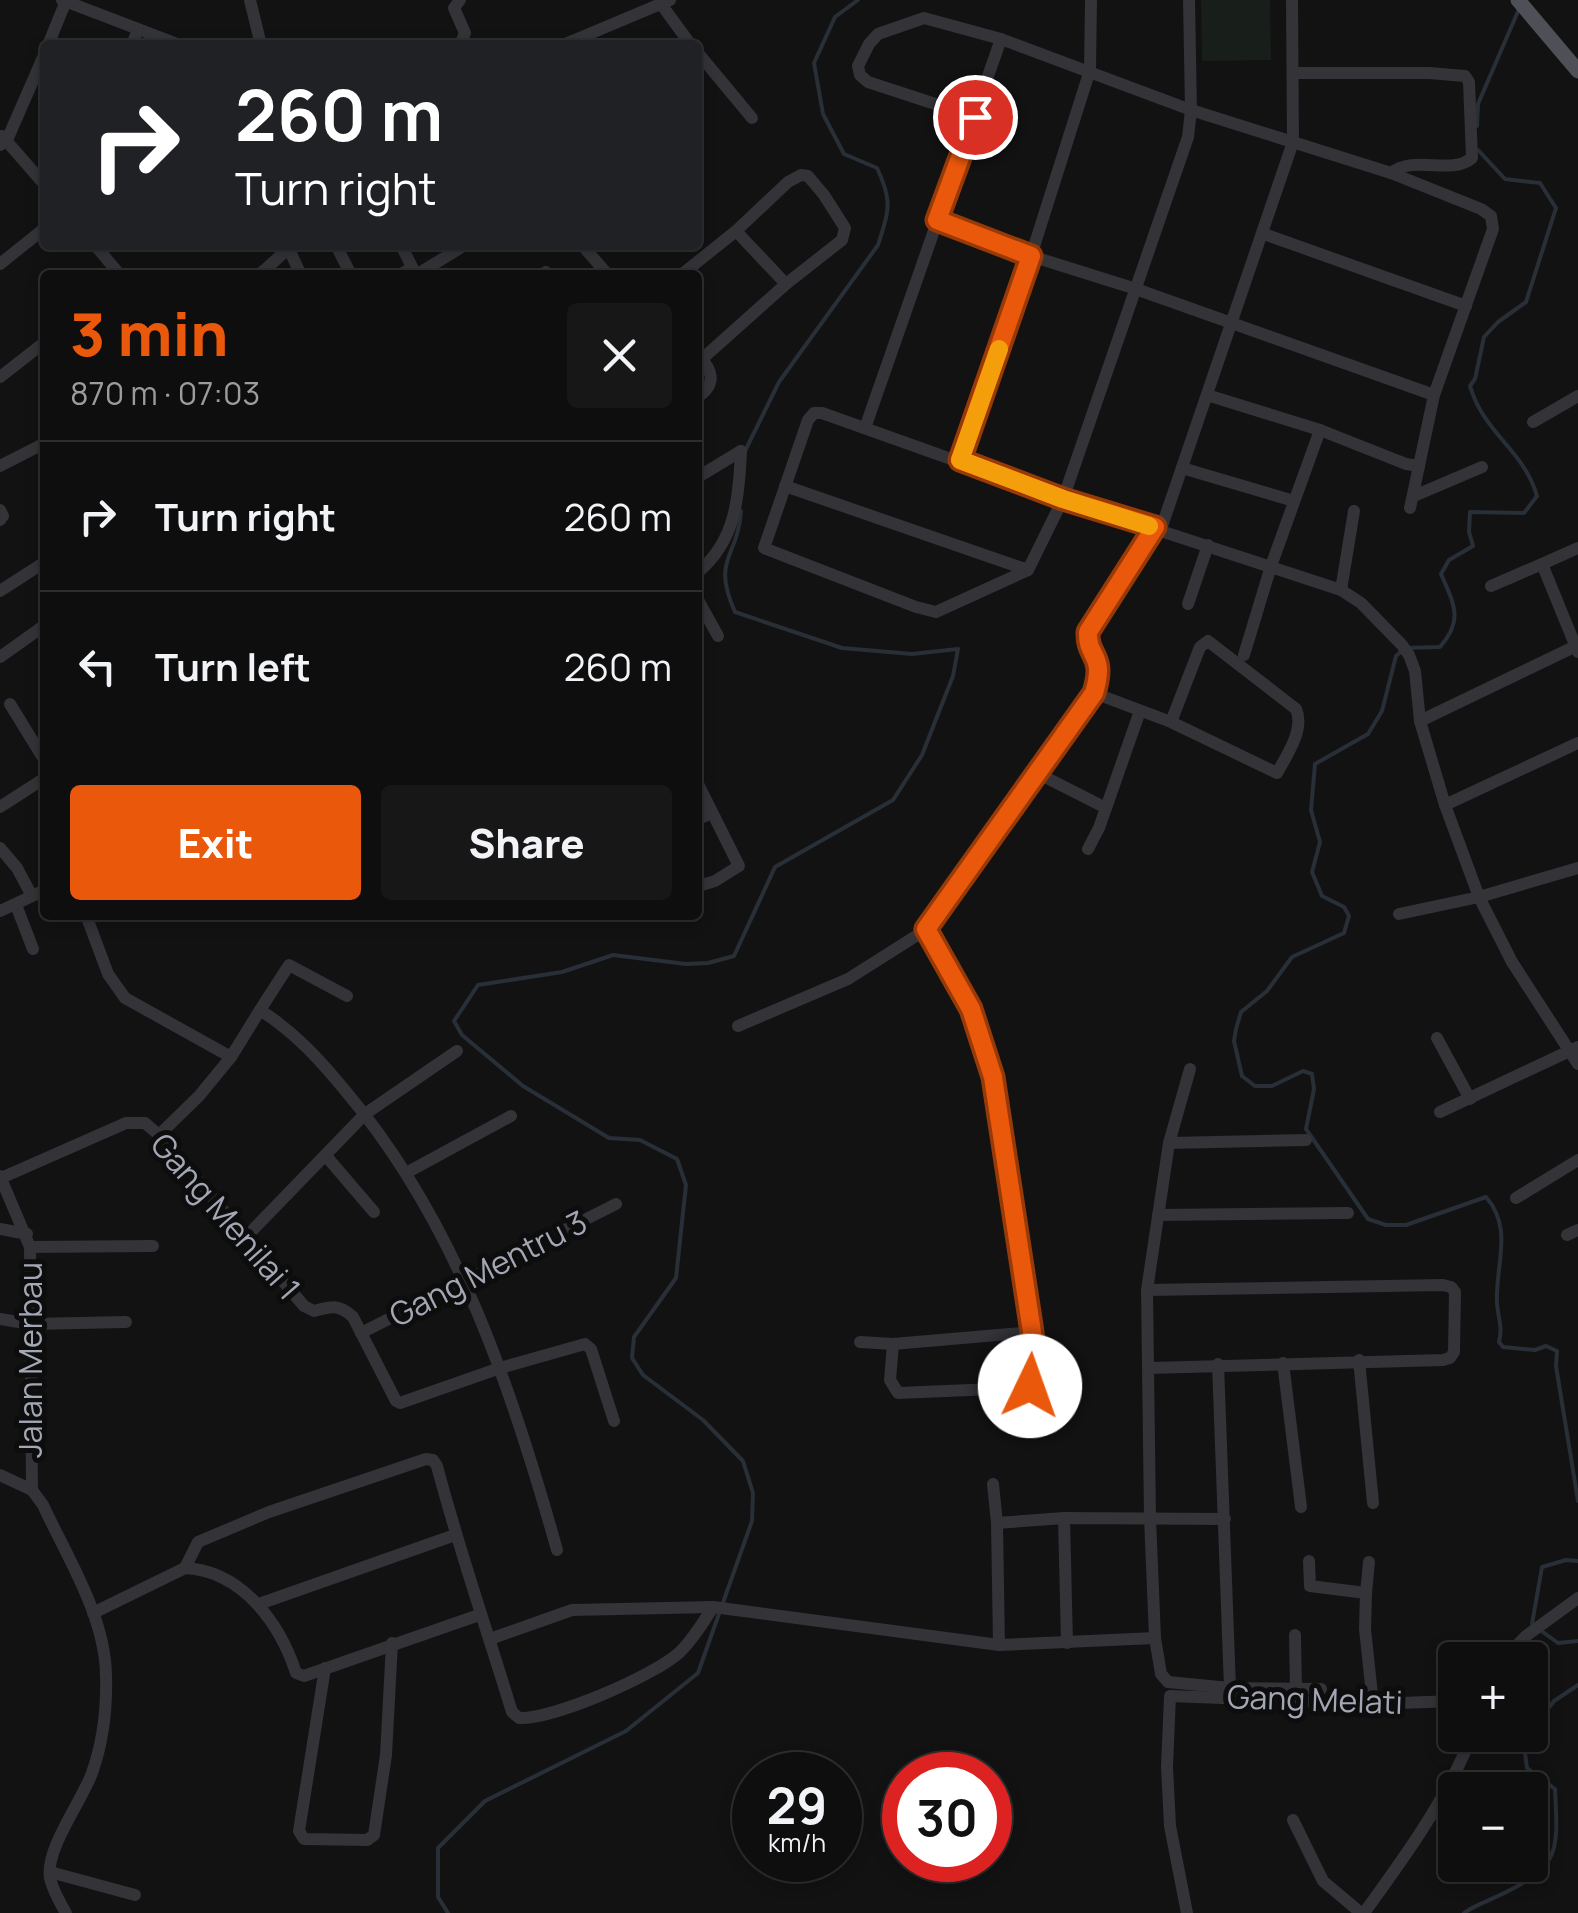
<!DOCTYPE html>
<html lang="en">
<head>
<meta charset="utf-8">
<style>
	:root { --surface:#0e0e0e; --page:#171717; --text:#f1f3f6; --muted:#9b9c9e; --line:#2e2e2e; --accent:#ea580c }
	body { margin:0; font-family:Manrope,sans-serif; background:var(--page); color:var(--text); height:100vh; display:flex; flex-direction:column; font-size:38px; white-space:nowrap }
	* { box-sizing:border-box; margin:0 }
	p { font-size:32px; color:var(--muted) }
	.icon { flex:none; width:55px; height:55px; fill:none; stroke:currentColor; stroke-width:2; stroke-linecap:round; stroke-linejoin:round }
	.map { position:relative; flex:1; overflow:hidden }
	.side { position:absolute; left:40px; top:270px; width:662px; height:650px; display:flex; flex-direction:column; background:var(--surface); border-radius:10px; box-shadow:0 5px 15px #0003,0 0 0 2px var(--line) }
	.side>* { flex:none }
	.hud { position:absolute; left:40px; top:40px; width:662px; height:210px; border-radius:10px; box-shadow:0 5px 15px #0003,0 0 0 2px var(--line); background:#202124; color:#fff; overflow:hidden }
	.tools { position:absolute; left:1438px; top:1642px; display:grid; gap:20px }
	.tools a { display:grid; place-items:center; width:110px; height:110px; border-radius:10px; background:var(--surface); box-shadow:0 5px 15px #0003,0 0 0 2px var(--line); font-size:50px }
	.speed { position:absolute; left:732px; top:1752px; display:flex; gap:20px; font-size:50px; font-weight:700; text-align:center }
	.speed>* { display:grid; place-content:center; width:130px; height:130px; border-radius:50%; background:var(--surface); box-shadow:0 5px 15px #0003,0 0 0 2px var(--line); line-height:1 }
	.speed small { font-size:25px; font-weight:400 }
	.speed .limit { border:15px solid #d22; background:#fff; color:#111 }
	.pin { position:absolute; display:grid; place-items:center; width:85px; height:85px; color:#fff; margin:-42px; border:5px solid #fff; border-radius:50%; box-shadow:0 2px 10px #0007 }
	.me { position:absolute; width:110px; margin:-55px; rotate:3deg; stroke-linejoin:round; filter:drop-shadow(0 0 8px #0008) }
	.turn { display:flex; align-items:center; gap:35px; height:210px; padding:0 30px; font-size:45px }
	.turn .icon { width:130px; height:130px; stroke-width:2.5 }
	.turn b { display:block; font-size:70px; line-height:85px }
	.round { display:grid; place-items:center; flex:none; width:105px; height:105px; border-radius:10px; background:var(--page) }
	.headline { display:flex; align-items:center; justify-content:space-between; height:170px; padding:0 30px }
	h1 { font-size:60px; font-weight:800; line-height:75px; color:var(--accent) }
	.cta { display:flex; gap:20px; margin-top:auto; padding:20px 30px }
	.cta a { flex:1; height:115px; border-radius:10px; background:var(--accent); color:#fff; font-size:40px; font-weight:800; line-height:115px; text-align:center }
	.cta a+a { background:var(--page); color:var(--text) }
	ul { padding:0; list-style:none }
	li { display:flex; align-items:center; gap:30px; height:150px; padding:0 30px; border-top:2px solid var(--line) }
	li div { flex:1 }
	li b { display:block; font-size:38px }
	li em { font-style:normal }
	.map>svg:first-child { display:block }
</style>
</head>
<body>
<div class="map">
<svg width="1578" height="1913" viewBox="0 0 1578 1913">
	<rect width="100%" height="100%" fill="#121213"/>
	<path fill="#181e19" d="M1201 0H1270L1271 60 1202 61Z"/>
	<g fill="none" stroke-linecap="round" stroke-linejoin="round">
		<g stroke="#282f37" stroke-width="4">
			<path d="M1477 126 1478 104 1519 9"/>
			<path d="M1478 150 1505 179 1540 183 1556 208 1526 302 1498 322 1484 337 1475 379 1470 386C1484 434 1524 450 1537 496L1524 513 1470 512 1469 532 1473 546 1449 560 1441 574C1454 604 1464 620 1440 647L1405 648 1396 656 1382 711 1368 734 1315 764 1311 810 1320 842 1312 872 1322 896 1344 907 1349 916 1344 933 1292 957 1267 991 1241 1012 1236 1029 1234 1041 1242 1076 1255 1086H1272L1303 1071 1312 1074 1314 1089 1306 1129 1368 1219 1386 1225H1406L1486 1197C1514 1229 1495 1265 1497 1303 1498 1318 1503 1327 1499 1342L1503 1347 1535 1350 1546 1346 1557 1351 1556 1366 1578 1501"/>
			<path d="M745 451 779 382 878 245C889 210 893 202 877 168L844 154 823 114 814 63 835 17 858 0"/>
			<path d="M1532 1624 1542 1567 1566 1560 1578 1561"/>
			<path d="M1540 1630 1558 1643 1578 1641"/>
			<path d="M1530 1732 1554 1701 1578 1685"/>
			<path d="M448 1913 438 1897V1848L485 1801 626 1731 698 1673 752 1521 753 1493 743 1461 703 1420 643 1375 632 1358 634 1337 676 1278 686 1185 677 1159 640 1140 609 1138 523 1086 462 1035 454 1021 478 985 562 972 613 955 686 964 708 963 734 956 775 867 893 800 922 755 953 676 958 649 912 654 842 648 735 612C711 558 738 558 741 511"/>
			<path d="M1464 1913C1475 1905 1488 1901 1500 1895 1561 1866 1558 1852 1555 1789L1527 1768 1524 1746 1529 1735"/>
		</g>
		<g stroke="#333338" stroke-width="12">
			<path d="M62 0 180 45"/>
			<path d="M250 0 261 45"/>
			<path d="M1189 0 1191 110 1188 137 1063 499 1028 570 936 612 916 607 764 548 808 420 814 413H822L1063 499 1341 590 1361 603 1402 645 1409 655 1415 671 1420 721 1445 805 1479 897 1512 962 1578 1064"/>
			<path d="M661 4 691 45"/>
			<path d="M48 45 66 1"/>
			<path d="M132 45 138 29"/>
			<path d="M460 45 465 33 454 8 460 0"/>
			<path d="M563 45 670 0"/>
			<path d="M698 53 752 118"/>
			<path d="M1293 73H1429L1465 76 1469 82 1472 158C1450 176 1415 154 1391 173"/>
			<path d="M975 117 868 82 860 75 858 66 869 44 878 34 924 18 1001 39 1191 110 1391 173 1481 209 1491 216 1493 229 1434 395 1419 466 1406 464 1320 430 1207 395"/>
			<path d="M2 136 45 185"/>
			<path d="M0 145 7 140 45 53"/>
			<path d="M937 220 1031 256 1133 288 1434 395"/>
			<path d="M736 231 786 284"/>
			<path d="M1264 234 1466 306"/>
			<path d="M95 245 120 275"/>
			<path d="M287 245 301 275"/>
			<path d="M336 245 351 275"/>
			<path d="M401 245 416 275"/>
			<path d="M582 245 608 275"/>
			<path d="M0 264 45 228"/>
			<path d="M259 275 289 248"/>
			<path d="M399 275 412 268"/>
			<path d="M416 275 465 245"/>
			<path d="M541 275 546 272"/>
			<path d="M681 275 736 231 788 182 801 175 808 176 824 195 845 228 842 240 786 284 702 359"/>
			<path d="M698 355C713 370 717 384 698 397"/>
			<path d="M0 377 45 342"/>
			<path d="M1533 422 1578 396"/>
			<path d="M865 428 1001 39"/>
			<path d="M960 461 1031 256 1090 70 1091 0"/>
			<path d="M0 466 45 443"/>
			<path d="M1182 468 1294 501"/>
			<path d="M698 477 741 451"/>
			<path d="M785 486 1028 570"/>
			<path d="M1414 496 1482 467"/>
			<path d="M1410 508 1419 466"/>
			<path d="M0 510 3 516 0 520"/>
			<path d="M1161 529 1293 142 1292 0"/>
			<path d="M1578 548 1542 564 1578 652"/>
			<path d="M698 572C736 541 739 497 741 451"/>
			<path d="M1491 586 1542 564"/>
			<path d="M1341 590 1354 511"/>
			<path d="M0 591 45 562"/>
			<path d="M698 600 718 636"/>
			<path d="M1188 604 1208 545"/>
			<path d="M1244 655 1271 566 1320 430"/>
			<path d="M0 657 45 625"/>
			<path d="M1094 693C1105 654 1086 658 1088 631L1155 527"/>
			<path d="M10 704 45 761"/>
			<path d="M1420 721 1578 645"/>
			<path d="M1037 773 1104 807"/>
			<path d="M698 784 739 866 715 881 698 886"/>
			<path d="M1445 805 1578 743"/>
			<path d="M0 807 45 778"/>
			<path d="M698 819 712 813"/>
			<path d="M0 848 17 868 32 896"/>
			<path d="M1088 849 1099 828 1140 711"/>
			<path d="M16 905 33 949"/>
			<path d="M0 911 45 890"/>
			<path d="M1399 914 1479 897 1578 868"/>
			<path d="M86 915 108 974 125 998 231 1057 260 1010C296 1033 321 1061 348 1094 457 1224 512 1389 557 1550"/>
			<path d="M260 1010 289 965 347 996"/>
			<path d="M738 1026 848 979 927 929"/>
			<path d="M1437 1038 1470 1099"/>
			<path d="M1190 1069 1169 1143 1147 1290 1150 1518 1155 1638 1161 1674 1168 1682 1230 1688 1321 1689"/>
			<path d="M1440 1112 1578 1047"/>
			<path d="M159 1135 199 1096 231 1057"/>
			<path d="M1169 1143 1306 1140"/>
			<path d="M326 1156 374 1212"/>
			<path d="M406 1173 511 1116"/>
			<path d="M0 1176 30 1247 32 1490"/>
			<path d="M1 1178 126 1123H145L159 1135 304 1306 314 1311C331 1306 339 1304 353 1317L396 1401 400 1403 500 1368 585 1344 591 1349 614 1421"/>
			<path d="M1516 1198 1578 1160"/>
			<path d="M1158 1215 1348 1213"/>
			<path d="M0 1229 27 1234"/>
			<path d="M1567 1235 1578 1230"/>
			<path d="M245 1238 365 1114 457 1051"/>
			<path d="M30 1247 153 1246"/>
			<path d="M1147 1290 1443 1285 1451 1287 1455 1292 1454 1352 1450 1358 1443 1360 1149 1368"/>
			<path d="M0 1319 30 1324 126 1322"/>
			<path d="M361 1333 616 1204"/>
			<path d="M860 1342 893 1344 1033 1332"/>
			<path d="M893 1344 890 1380 898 1393 1020 1388 1036 1382 1033 1332 993 1077 971 1009 927 929 1094 693 1171 722 1277 773C1287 755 1305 729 1296 709L1208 641 1200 647 1171 722"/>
			<path d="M1359 1360 1373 1503"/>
			<path d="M1283 1363 1301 1507"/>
			<path d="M1218 1364 1230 1688"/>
			<path d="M0 1475 32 1490 43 1505C67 1557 105 1616 106 1675 107 1708 103 1742 92 1773 82 1801 45 1849 50 1878 53 1890 60 1903 66 1913"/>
			<path d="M993 1484 997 1523 999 1645"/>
			<path d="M1064 1518 1067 1643"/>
			<path d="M997 1523 1064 1518 1225 1519"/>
			<path d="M1309 1561 1310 1586 1366 1593 1365 1629 1373 1704"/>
			<path d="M1366 1593 1369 1562"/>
			<path d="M259 1604 455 1535"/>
			<path d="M93 1613 185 1568"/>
			<path d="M479 1615 304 1676 296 1673C280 1623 242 1571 185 1568L198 1542 269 1512 426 1459 433 1460 437 1466C459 1550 487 1630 512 1712L519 1718C554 1719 654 1676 680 1652 693 1639 703 1623 713 1607"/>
			<path d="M1295 1635 1296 1689"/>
			<path d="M490 1639 572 1610 713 1607 999 1645 1155 1638"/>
			<path d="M1503 1660 1526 1636 1578 1598"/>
			<path d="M325 1668 299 1831 304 1839 367 1840 374 1835 386 1755 392 1643"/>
			<path d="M1293 1820 1323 1881 1361 1913"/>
			<path d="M50 1872 135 1895"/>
			<path d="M1187 1913 1170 1826 1167 1767 1170 1696 1373 1704 1455 1701"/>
			<path d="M1364 1913C1404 1858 1447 1799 1472 1735"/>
		</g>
		<path stroke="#4f5057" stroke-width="15" d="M1518 0 1578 71"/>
	</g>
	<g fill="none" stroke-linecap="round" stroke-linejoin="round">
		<g stroke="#983908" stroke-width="25">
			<path id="route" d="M975 117 937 220 1031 256 960 460 1063 499 1155 527 1088 632C1087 659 1106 653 1094 693L926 929 971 1009 993 1077 1032 1332 1036 1382 1030 1386"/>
		</g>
		<use href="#route" stroke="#ea580c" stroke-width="18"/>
		<path stroke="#f59e0b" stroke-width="18" d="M999 349 960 460 1063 499 1149 526"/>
	</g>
	<g text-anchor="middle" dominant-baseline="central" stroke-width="10" stroke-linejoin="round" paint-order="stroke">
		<g font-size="32" fill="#a3a7b4" stroke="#0d0d0e">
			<text transform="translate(226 1216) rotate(49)">Gang Menilai 1</text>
			<text transform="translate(488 1268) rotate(-27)">Gang Mentru 3</text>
			<text transform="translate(30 1360) rotate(-90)">Jalan Merbau</text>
			<text transform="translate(1315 1699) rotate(2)">Gang Melati</text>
		</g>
	</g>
</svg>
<div class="tools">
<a>+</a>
<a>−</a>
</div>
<div class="speed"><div>29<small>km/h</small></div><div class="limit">30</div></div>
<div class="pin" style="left:975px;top:117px;background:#d93025"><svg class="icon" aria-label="arrive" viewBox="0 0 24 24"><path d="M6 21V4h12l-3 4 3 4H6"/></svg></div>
<svg class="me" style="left:1030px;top:1386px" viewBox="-20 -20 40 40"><circle r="19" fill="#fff"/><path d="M0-13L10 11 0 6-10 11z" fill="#ea580c"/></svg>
<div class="hud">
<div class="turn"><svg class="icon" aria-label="right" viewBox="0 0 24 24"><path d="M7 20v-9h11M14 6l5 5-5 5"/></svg><div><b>260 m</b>Turn right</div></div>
</div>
<section class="side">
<div class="headline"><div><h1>3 min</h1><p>870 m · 07:03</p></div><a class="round"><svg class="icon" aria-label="close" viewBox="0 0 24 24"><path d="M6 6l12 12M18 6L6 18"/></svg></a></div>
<ul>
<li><svg class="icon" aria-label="right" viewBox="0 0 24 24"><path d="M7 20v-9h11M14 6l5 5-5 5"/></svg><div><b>Turn right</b></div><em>260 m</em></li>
<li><svg class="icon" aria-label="left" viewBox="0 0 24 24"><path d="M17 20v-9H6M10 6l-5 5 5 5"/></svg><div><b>Turn left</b></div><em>260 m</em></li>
</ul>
<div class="cta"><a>Exit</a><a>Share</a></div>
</section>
</div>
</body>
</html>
